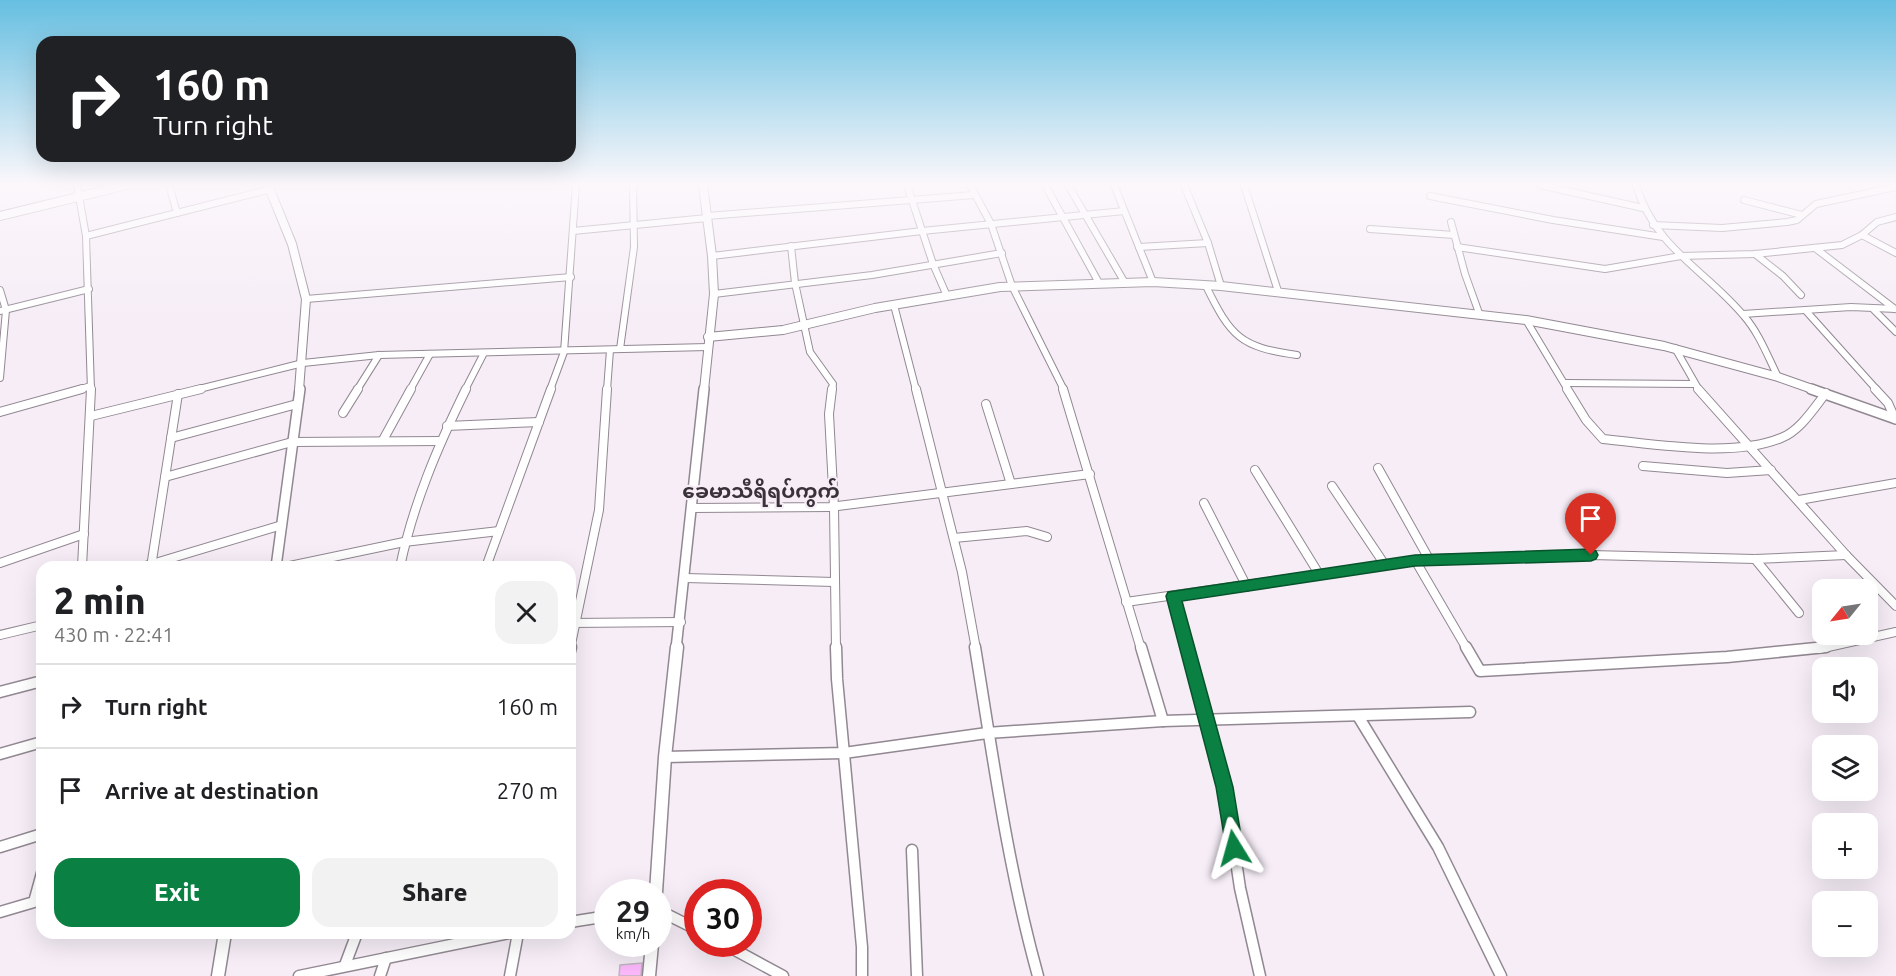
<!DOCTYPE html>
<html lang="en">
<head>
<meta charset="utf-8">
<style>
	:root { --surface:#fff; --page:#f2f2f2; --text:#202124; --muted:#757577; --line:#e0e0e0; --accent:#0b8043 }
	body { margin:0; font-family:Ubuntu,"Noto Sans Myanmar",sans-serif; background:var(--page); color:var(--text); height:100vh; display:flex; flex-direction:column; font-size:22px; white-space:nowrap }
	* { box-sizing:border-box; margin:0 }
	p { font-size:20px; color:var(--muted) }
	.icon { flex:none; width:33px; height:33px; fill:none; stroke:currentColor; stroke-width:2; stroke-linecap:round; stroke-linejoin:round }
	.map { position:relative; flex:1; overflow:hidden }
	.sheet { position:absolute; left:36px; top:561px; width:540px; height:378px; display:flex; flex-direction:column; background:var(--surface); border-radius:18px; box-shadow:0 6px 24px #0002 }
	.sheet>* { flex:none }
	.hud { position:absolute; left:36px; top:36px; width:540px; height:126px; border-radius:18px; box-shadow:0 6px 24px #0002; background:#202124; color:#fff; overflow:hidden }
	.needle { width:39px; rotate:240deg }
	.buttons { position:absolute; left:1812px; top:579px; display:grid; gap:12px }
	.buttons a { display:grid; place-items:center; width:66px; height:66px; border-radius:12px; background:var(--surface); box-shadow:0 6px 24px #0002; font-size:30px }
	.speed { position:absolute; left:594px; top:879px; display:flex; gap:12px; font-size:30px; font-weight:700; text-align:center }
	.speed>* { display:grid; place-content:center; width:78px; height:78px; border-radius:50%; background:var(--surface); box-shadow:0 6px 24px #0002; line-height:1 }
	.speed small { font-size:15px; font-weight:400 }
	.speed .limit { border:9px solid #d22; background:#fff; color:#111 }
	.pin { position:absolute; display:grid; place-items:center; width:51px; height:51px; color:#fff; margin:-62px -26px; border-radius:50% 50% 50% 0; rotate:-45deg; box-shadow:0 0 6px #0007 }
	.pin .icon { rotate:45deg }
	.me { position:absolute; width:66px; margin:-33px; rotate:352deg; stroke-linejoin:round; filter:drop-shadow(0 0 4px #0008) }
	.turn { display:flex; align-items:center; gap:21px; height:126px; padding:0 18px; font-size:27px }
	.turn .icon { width:78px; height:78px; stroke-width:2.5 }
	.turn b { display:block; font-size:42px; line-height:51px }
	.round { display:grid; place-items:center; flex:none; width:63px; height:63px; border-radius:18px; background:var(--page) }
	.headline { display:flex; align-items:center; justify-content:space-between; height:102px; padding:0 18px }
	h1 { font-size:36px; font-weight:800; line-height:45px }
	.cta { display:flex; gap:12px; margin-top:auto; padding:12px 18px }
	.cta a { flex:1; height:69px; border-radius:18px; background:var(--accent); color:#fff; font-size:24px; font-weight:800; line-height:69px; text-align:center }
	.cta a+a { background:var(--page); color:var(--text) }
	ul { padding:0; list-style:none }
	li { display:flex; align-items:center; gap:18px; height:84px; padding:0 18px; border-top:2px solid var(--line) }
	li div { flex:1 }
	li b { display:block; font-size:22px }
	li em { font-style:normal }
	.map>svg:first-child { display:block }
</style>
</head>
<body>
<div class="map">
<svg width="1896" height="976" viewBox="0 0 1896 976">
	<rect width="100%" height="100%" fill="#f6edf6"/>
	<path fill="#febafe" stroke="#c0b7c0" stroke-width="1.5" d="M642 963 641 976H619L620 965Z"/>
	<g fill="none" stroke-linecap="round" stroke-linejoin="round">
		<g stroke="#918891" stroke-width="8">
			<g id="minor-far2">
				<path d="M77 185 86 236 91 390"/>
				<path d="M169 185 177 213"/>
				<path d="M907 185 933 264 947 296"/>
				<path d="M970 185 991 224 1012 286 1064 390"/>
				<path d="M1045 185 1099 283"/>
				<path d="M1068 185 1125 283"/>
				<path d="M1114 185 1153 282"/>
				<path d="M1184 185 1208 243 1221 286"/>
				<path d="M1244 185 1278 291"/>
				<path d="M1540 185 1643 208"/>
				<path d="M1636 185C1656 250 1705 269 1744 316 1759 333 1768 357 1778 377"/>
				<path d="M1430 196 1553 220 1663 237"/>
				<path d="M1744 200 1802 215"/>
				<path d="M707 216 974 195"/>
				<path d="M1451 222 1465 274 1479 313"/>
				<path d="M1653 225 1722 228 1787 222 1797 220 1816 204 1896 187"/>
				<path d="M1370 229 1454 235"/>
				<path d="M573 231 707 218"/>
				<path d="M1862 235 1896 253"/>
				<path d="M86 236 271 189"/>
				<path d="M791 246 795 283 810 352 833 384 832 390"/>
				<path d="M1139 247 1208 243"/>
				<path d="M1457 247 1605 269 1681 256 1755 254 1842 245 1862 235 1877 222 1896 217"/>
				<path d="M1815 248 1895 309"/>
				<path d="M1755 254 1783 276 1801 295"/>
				<path d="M712 256 922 231 1124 211"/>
				<path d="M1206 286C1231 337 1240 347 1297 355"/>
				<path d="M0 290 6 310 0 378"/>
				<path d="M714 294 872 275 1002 253"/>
				<path d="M306 299 571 277"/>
				<path d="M894 305 916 390"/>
				<path d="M1873 309 1896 332"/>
				<path d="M0 311 89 289"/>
				<path d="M1807 312 1877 390"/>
				<path d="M1743 314 1851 307 1896 309"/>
				<path d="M1526 320 1568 390"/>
				<path d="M1675 348 1699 390"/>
				<path d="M620 349 634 247 633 185"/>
				<path d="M1565 383 1694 384"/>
				<path d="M77 390 91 386"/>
				<path d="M195 390 303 363 379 355 708 347"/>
				<path d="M357 390 379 355"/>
				<path d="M410 390 430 354"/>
				<path d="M465 390 484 353"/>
				<path d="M550 390 564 352 576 185"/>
				<path d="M607 390 610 350"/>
			</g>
		</g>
		<g stroke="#918891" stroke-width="10">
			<g id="minor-far1">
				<path d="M832 389 829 414 834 507 836 649"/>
				<path d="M916 389 962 572 976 649"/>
				<path d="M1063 389 1141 649"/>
				<path d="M1567 389 1586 420 1603 439C1655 444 1732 458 1781 438 1800 431 1814 408 1826 393"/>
				<path d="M1698 389 1846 555 1896 606"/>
				<path d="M1875 389 1888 403 1895 419"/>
				<path d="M986 404 1011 484"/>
				<path d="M0 412 82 389"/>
				<path d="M343 413 358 389"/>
				<path d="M91 416 201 389"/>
				<path d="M447 426 539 422"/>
				<path d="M171 438 297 404"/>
				<path d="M383 440 411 389"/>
				<path d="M1643 466 1727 473 1771 470"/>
				<path d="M1378 468 1429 559"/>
				<path d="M1255 470 1319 574"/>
				<path d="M165 477 292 442 441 441"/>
				<path d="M1332 486 1385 565"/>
				<path d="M1799 500 1896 483"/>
				<path d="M1204 503 1247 587"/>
				<path d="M692 508 830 507 1090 474"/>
				<path d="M954 538 1027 531 1047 537"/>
				<path d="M1755 559 1799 613"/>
				<path d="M1415 560 1467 649"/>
				<path d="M0 563 84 534"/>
				<path d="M82 567 91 389"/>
				<path d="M142 567 282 525"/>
				<path d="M151 567 178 394"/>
				<path d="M285 567 404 542 499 531"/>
				<path d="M400 567C413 504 438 446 466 389"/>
				<path d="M486 567 551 389"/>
				<path d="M685 578 834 582"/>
				<path d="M1173 596 1187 649"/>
				<path d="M1126 602 1429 559 1591 555 1755 559 1846 555"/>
				<path d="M571 623 681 622"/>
				<path d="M0 635 42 625"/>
				<path d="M570 649 599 510 607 389"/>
				<path d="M1819 649 1896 632"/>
			</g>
		</g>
		<g stroke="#918891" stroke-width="13">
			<g id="minor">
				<path d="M836 647 837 679 862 947V976"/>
				<path d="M975 647C993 758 1008 868 1038 976"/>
				<path d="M1141 647 1163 721"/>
				<path d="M1187 647 1225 787 1240 888 1260 976"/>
				<path d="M1466 647 1480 671 1727 657 1826 647"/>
				<path d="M570 651 571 647"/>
				<path d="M0 692 42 681"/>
				<path d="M1358 716 1438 847 1501 976"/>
				<path d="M0 754 42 742"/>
				<path d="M665 757 844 753 987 733 1163 721 1470 712"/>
				<path d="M0 847 42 834"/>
				<path d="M912 850 917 976"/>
				<path d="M658 910 698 930"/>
				<path d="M0 912 34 902 42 873"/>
				<path d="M570 922 608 916"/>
				<path d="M724 944 783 976"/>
				<path d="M345 965 357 933"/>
				<path d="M299 976 509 933"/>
				<path d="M380 976 386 958"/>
				<path d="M510 976 518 933"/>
			</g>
		</g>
		<g stroke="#918891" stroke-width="10">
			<g id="tertiary-far2">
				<path d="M268 185 292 244 306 299 299 390"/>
				<path d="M703 185 712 256 714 294 704 390"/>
				<path d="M0 216 127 185"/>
				<path d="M708 337 783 330 875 308 1000 287 1153 282 1221 286 1526 320 1664 346 1778 377 1815 390"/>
			</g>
		</g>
		<g stroke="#918891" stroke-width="12">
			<g id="tertiary-far1">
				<path d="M1811 389 1896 419"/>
				<path d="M276 567 300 389"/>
				<path d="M676 649 704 389"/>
			</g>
		</g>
		<g stroke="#918891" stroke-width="15">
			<g id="tertiary">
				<path d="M656 892 665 757 677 647"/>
				<path d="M218 976 225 933"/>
				<path d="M649 976 652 944"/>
			</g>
		</g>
		<use href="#minor-far2" stroke="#fff" stroke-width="6"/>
		<use href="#minor-far1" stroke="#fff" stroke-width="8"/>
		<use href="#minor" stroke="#fff" stroke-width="10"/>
		<use href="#tertiary-far2" stroke="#fff" stroke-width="8"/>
		<use href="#tertiary-far1" stroke="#fff" stroke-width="9"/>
		<use href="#tertiary" stroke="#fff" stroke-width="12"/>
	</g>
	<linearGradient id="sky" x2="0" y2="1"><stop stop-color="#66bfe1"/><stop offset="0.57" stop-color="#fbf7fb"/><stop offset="1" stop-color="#fbf7fb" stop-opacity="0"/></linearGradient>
	<rect width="1896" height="322" fill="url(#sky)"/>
	<path fill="#0b8043" stroke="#07532c" stroke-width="1.5" d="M1591 549 1596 551 1598 555 1596 559 1591 561 1415 566 1182 601 1233 787 1243 848 1240 854 1234 856 1227 854 1216 787 1166 596 1168 592 1415 555Z"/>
	<g text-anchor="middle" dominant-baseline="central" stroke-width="4.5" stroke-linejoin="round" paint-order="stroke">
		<g font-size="20" font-weight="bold" fill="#393239" stroke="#f6edf6">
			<text x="761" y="490">ခေမာသီရိရပ်ကွက်</text>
		</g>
	</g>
</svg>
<div class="buttons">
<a><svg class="needle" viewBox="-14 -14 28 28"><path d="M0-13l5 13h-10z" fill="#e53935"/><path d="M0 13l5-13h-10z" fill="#757577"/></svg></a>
<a><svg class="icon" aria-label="sound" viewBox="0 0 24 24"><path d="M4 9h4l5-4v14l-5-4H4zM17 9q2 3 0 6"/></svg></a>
<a><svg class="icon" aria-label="layers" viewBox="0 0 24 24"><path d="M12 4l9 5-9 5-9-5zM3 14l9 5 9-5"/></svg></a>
<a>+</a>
<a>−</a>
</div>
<div class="speed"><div>29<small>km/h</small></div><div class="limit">30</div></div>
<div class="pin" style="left:1591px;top:555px;background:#d93025"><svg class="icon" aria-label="arrive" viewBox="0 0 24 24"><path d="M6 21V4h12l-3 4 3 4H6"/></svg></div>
<svg class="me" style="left:1234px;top:848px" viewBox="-20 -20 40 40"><path d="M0-17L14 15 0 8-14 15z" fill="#0b8043" stroke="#fff" stroke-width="4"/></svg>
<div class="hud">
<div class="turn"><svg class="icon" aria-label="right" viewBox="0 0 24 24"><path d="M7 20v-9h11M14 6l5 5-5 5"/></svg><div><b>160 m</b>Turn right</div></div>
</div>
<section class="sheet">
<div class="headline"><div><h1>2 min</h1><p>430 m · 22:41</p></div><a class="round"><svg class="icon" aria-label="close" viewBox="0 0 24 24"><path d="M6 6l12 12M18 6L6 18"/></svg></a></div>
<ul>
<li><svg class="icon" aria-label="right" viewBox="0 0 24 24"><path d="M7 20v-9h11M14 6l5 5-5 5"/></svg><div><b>Turn right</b></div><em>160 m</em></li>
<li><svg class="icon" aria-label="arrive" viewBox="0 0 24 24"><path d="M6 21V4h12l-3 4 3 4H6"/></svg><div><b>Arrive at destination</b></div><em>270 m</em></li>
</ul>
<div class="cta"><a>Exit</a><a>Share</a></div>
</section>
</div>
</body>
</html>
